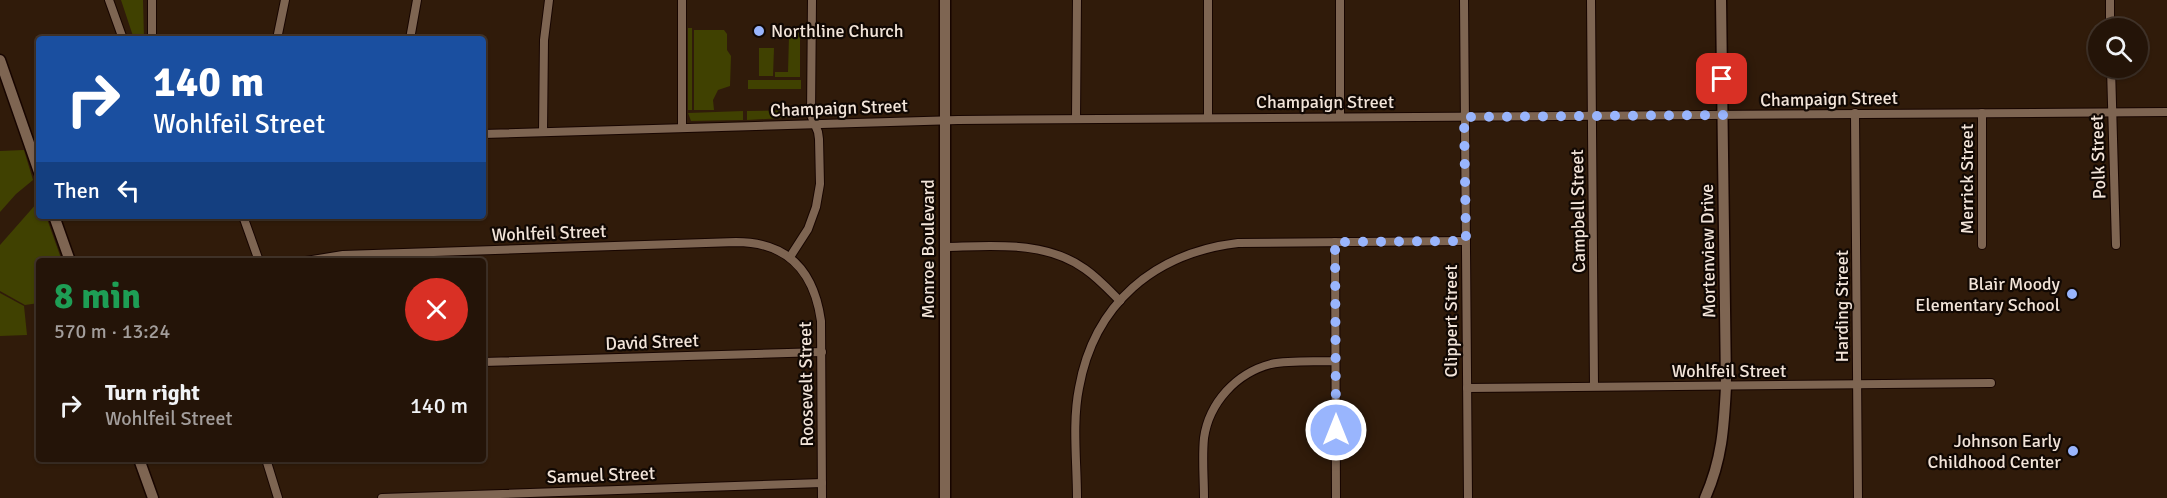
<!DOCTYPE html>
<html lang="en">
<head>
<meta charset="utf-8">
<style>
	:root { --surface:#241408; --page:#302116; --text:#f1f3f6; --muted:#a39e9c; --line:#413329 }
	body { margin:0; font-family:Signika,sans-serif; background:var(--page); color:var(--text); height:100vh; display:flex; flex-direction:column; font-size:22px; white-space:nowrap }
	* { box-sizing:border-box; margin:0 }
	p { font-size:20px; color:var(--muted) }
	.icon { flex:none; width:33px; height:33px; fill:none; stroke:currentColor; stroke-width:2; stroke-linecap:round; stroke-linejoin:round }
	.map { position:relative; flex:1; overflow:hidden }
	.sheet { position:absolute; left:36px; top:258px; width:450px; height:204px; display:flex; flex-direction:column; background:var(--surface); border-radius:6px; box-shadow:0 2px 4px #0004,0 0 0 2px var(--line) }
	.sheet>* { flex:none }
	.guide { position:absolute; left:36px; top:36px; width:450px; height:183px; border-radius:6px; box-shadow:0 2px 4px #0004,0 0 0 2px var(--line); background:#1a4fa0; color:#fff; overflow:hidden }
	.fabs { position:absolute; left:2088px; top:18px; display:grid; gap:12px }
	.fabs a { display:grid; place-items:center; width:60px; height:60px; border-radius:50%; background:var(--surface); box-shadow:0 2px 4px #0004,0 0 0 2px var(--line); font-size:30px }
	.pin { position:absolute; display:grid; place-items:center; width:51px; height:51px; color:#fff; margin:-26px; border-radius:12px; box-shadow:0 3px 9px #0006 }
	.me { position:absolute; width:66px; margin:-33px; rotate:0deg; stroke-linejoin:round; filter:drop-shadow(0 0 4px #0008) }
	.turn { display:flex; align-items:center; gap:21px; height:126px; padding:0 18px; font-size:27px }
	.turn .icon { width:78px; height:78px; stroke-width:2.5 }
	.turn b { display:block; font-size:42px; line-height:51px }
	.then { display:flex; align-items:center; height:57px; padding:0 18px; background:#0003; gap:12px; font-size:22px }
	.round { display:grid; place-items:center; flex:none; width:63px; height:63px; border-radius:32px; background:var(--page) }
	.head { display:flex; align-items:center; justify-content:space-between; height:102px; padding:0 18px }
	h1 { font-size:36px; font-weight:800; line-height:45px; color:#1e9e55 }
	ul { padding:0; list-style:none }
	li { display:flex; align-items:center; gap:18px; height:90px; padding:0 18px }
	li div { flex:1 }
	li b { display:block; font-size:22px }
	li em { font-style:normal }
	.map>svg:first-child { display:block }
</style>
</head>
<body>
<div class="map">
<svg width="2167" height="498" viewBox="0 0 2167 498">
	<rect width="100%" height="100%" fill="#301b0a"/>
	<g fill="#404101">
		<path d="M121 0H143L144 39H134Z"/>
		<rect x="688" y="28" width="4" height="82"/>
		<path d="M694 30H724L727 34V50L731 56 730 86 718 90 713 100 714 110H694Z"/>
		<path d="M795 33H800V77H775V72H788L789 36H795Z"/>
		<path d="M759 48H774L773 76H759Z"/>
		<rect x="748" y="80" width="53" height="9"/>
		<path d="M799 110V117L747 120V111Z"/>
		<path d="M743 111V120L691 121 688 113Z"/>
		<path d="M24 150 33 180 16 194 0 212V151Z"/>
		<path d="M39 198V216H46L62 261H39V303L25 305 0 291V245L37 203 36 200Z"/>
		<path d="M0 293 24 306 27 335 0 336Z"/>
	</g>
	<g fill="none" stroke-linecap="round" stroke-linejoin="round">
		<g stroke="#170500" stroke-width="10">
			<g id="street">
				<path d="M109 0 123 39"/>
				<path d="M152 0V39"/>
				<path d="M1208 0V118"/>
				<path d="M1340 0V117"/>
				<path d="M1464 0 1468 498"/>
				<path d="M1591 0 1594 386"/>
				<path d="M2110 0V28"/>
				<path d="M277 39 285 0"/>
				<path d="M410 39 417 0"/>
				<path d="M2111 68 2116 245"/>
				<path d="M1855 113 1858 498"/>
				<path d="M1076 118 1077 0"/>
				<path d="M682 128V0"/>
				<path d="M543 132 544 40 549 0"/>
				<path d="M483 134 958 120 2167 112"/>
				<path d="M243 216 259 261"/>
				<path d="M1335 242 1336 498"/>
				<path d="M1982 245V113"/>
				<path d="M945 247C992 246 1045 240 1085 269 1098 278 1109 290 1120 301"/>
				<path d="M790 257 808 229 816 207 820 184 819 139 818 132 811 115 812 0"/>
				<path d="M306 261 343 255 736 242C788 242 814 271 821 321L822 498"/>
				<path d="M483 362 822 352"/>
				<path d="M1467 388 1991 383"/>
				<path d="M266 459 278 498"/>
				<path d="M382 498 822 483"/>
				<path d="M1077 498C1077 462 1072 423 1079 388 1094 304 1154 253 1238 243L1466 241"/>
				<path d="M1204 498C1204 478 1202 458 1204 438 1209 403 1236 373 1271 364 1291 360 1314 362 1335 361"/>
			</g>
		</g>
		<g stroke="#170500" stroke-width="13">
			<g id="secondary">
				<path d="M0 60 39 172"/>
				<path d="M54 216 70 261"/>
				<path d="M139 459 153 498"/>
				<path d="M945 498V0"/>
				<path d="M1705 498C1722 460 1724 427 1726 386L1721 0"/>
			</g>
		</g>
		<use href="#street" stroke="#7e6552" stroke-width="8"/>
		<use href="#secondary" stroke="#7e6552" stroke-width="10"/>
	</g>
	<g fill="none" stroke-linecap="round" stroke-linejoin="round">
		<path stroke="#99b5fd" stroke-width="10" stroke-dasharray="0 18" d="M1336 430 1335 242 1466 241 1464 117 1723 115 1722 79"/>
	</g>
	<g fill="#99b5fd" stroke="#110803" stroke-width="2">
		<circle cx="759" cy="31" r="6"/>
		<circle cx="2072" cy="294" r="6"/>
		<circle cx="2073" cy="451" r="6"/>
	</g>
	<g text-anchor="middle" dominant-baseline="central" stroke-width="4.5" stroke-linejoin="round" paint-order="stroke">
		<g font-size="18" fill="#f2e4d9" stroke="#110803" text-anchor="end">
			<text x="771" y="31" text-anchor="start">Northline Church</text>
			<text x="2060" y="284">Blair Moody<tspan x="2060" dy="21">Elementary School</tspan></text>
			<text x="2061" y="441">Johnson Early<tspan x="2061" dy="21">Childhood Center</tspan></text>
		</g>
		<g font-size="18" fill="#f2e4d9" stroke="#110803">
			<text transform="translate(1829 99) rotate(-1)">Champaign Street</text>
			<text x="1325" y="102">Champaign Street</text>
			<text transform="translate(839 108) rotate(-2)">Champaign Street</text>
			<text transform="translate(2098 157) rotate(-92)">Polk Street</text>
			<text transform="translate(1967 179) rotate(-90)">Merrick Street</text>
			<text transform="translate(1578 211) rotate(-91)">Campbell Street</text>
			<text transform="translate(549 233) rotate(-2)">Wohlfeil Street</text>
			<text transform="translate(928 249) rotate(-90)">Monroe Boulevard</text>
			<text transform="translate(1708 251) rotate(-91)">Mortenview Drive</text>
			<text transform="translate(1842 306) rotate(-90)">Harding Street</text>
			<text transform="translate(1451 321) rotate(-90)">Clippert Street</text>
			<text transform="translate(652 342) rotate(-2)">David Street</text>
			<text x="1729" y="371">Wohlfeil Street</text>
			<text transform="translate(806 384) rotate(-91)">Roosevelt Street</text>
			<text transform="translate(601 475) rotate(-2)">Samuel Street</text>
		</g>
	</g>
</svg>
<div class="fabs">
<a><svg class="icon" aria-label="search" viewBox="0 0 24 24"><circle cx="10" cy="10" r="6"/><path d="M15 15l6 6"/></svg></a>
</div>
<div class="pin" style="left:1722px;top:79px;background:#d93025"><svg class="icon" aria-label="arrive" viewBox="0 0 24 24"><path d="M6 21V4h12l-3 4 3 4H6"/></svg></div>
<svg class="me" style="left:1336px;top:430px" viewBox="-20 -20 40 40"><circle r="17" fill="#99b5fd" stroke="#fff" stroke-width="3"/><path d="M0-11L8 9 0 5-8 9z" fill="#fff"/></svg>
<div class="guide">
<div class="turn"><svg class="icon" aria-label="right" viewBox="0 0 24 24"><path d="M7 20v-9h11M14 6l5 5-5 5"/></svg><div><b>140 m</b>Wohlfeil Street</div></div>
<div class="then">Then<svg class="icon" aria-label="left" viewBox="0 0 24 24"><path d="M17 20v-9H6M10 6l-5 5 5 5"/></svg></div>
</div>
<section class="sheet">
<div class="head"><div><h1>8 min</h1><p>570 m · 13:24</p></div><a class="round" style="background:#d93025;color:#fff"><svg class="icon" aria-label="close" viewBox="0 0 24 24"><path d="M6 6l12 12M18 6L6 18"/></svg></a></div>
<ul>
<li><svg class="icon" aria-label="right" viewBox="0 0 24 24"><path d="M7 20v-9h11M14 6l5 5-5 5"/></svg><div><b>Turn right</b><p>Wohlfeil Street</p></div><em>140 m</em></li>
</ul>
</section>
</div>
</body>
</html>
